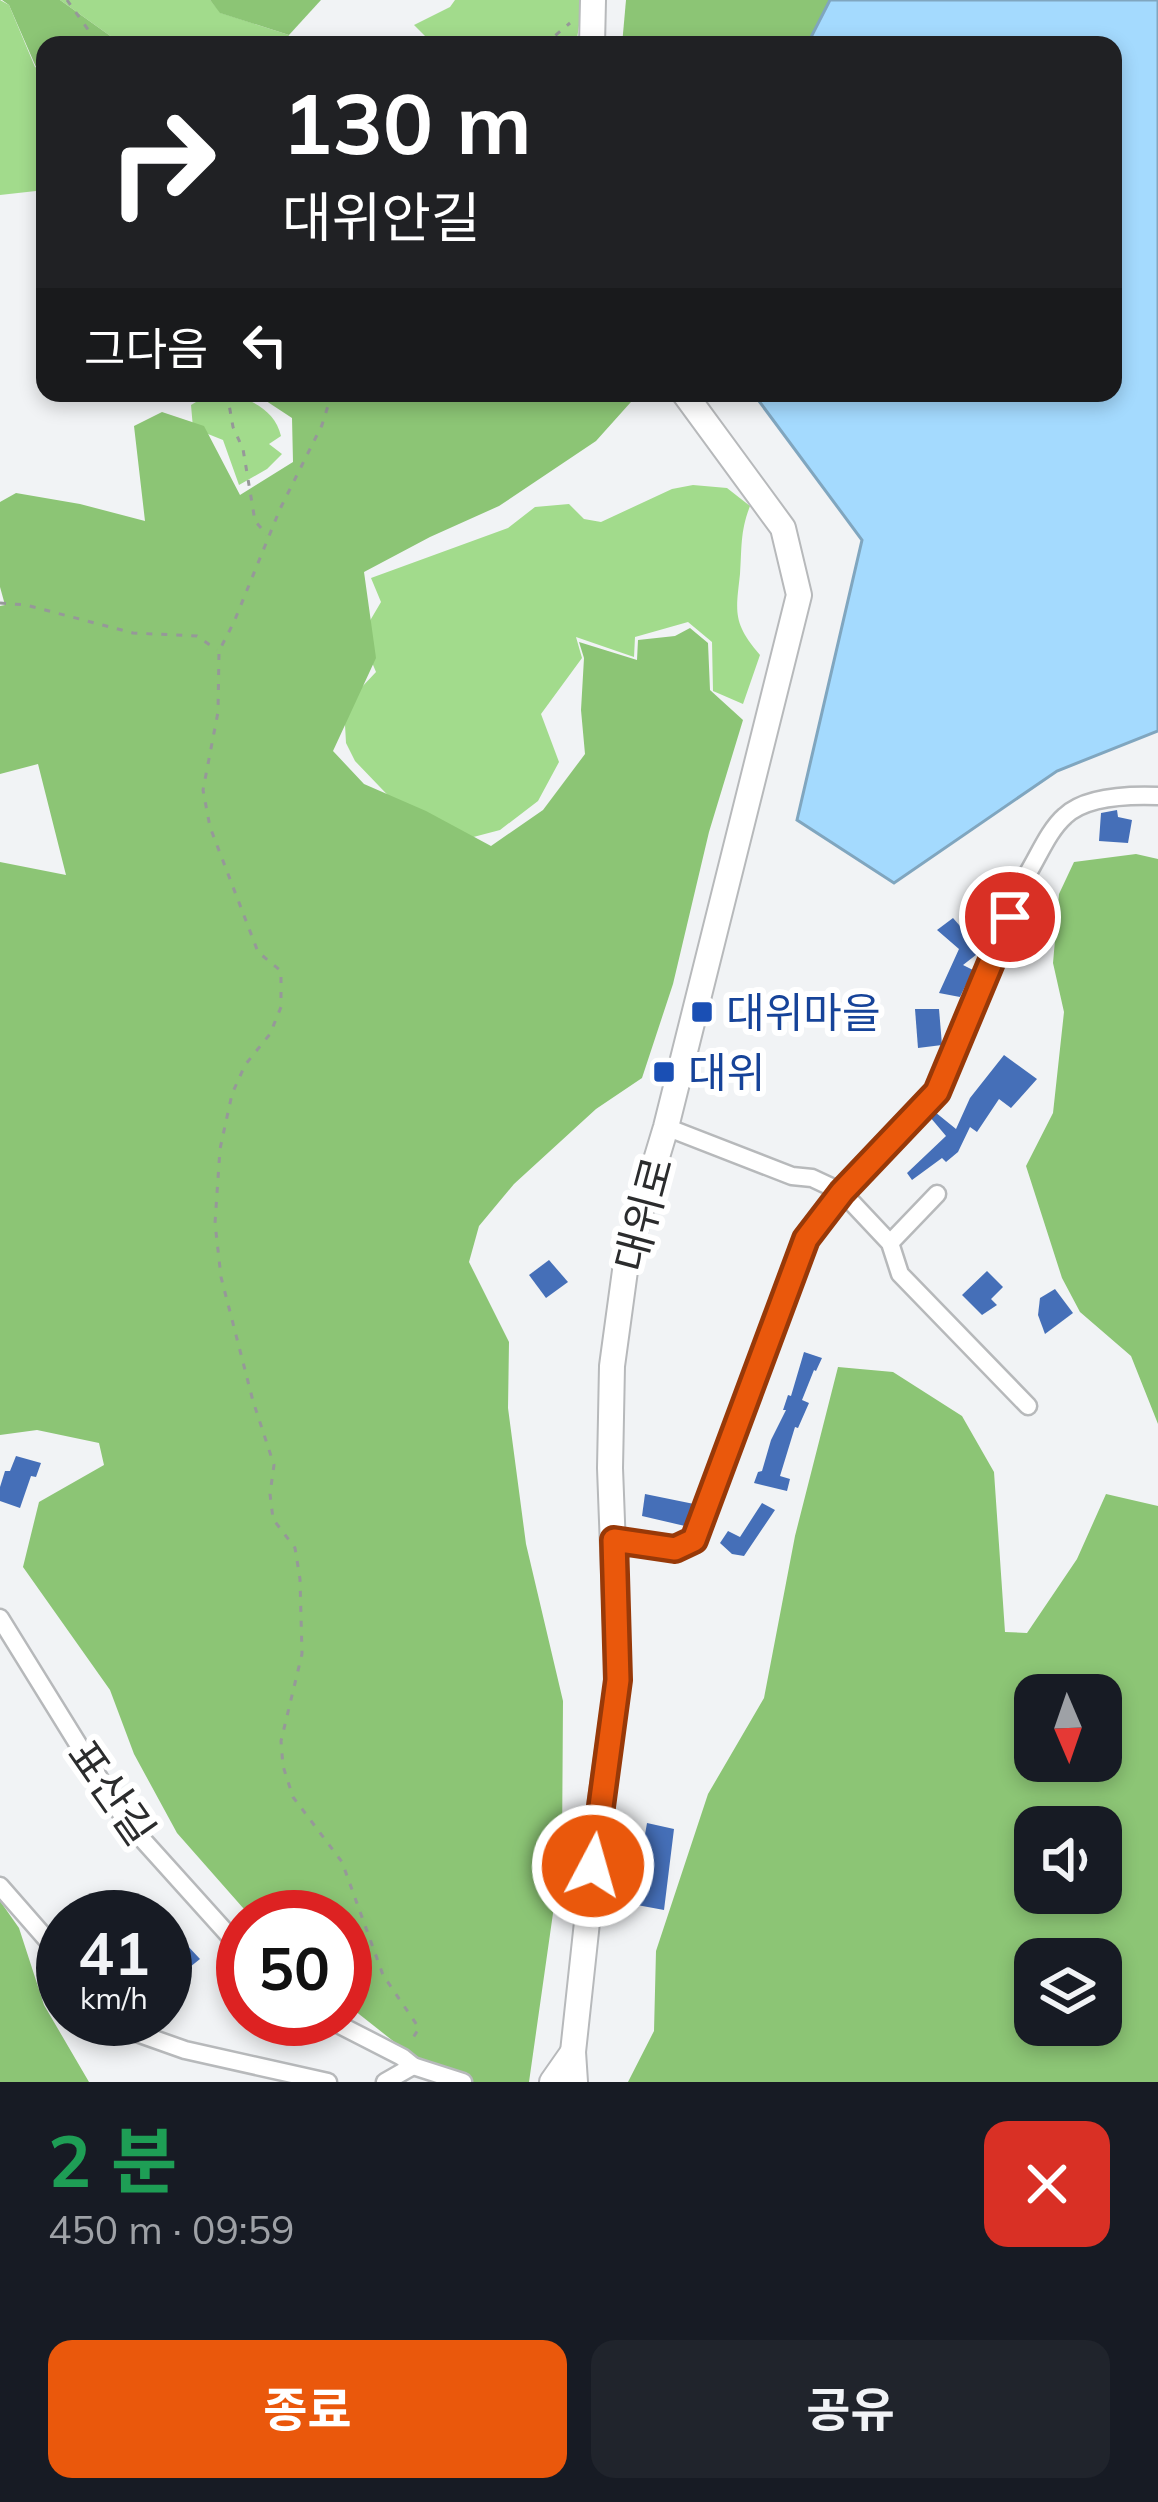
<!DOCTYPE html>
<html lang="ko">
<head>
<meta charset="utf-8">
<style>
	:root { --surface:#171b24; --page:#20242c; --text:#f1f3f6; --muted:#9ea1a6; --accent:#ea580c }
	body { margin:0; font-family:Mulish,"Noto Sans KR",sans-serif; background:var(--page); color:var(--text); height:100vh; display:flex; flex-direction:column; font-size:45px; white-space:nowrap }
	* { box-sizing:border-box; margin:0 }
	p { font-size:39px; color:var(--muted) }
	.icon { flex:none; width:66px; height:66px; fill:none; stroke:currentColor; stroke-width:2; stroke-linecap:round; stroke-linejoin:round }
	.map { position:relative; height:2082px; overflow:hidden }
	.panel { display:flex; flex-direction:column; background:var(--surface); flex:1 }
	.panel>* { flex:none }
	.hud { position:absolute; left:36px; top:36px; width:1086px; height:366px; border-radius:24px; box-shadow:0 6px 18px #0003; background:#202124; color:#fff; overflow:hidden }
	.needle { width:78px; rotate:178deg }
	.buttons { position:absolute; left:1014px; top:1674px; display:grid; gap:24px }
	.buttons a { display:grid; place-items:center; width:108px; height:108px; border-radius:24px; background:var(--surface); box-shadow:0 6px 18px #0003; font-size:60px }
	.speed { position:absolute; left:36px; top:1890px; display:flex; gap:24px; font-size:60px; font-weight:700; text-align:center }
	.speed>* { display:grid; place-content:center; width:156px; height:156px; border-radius:50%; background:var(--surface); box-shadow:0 6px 18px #0003; line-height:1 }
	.speed small { font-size:30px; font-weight:400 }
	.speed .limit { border:18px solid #d22; background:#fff; color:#111 }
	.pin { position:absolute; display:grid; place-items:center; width:102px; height:102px; color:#fff; margin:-51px; border:6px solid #fff; border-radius:50%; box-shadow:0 3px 12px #0007 }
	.me { position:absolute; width:132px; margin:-66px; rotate:6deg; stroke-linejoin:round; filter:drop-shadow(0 0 9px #0008) }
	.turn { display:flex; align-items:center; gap:42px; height:252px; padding:0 48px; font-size:54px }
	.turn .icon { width:156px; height:156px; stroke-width:2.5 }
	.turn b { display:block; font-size:84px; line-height:102px }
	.then { display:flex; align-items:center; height:114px; padding:0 48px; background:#0003; gap:24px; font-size:45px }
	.round { display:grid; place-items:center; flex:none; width:126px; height:126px; border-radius:24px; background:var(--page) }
	.head { display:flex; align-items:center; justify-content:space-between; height:204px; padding:0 48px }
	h1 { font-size:72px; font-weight:700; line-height:90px; color:#1e9e55 }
	.primary-button { display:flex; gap:24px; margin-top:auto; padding:24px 48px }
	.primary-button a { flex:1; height:138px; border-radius:24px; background:var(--accent); color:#fff; font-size:48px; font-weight:700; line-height:138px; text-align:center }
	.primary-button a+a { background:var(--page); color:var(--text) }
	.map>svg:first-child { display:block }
</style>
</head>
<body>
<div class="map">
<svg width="1158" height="2082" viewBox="0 0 1158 2082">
	<rect width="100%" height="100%" fill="#f1f3f5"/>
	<g fill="#a2db8c">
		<path d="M0 0 9 5 35 67 45 71V190L0 195Z"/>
		<path d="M60 0H210L221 13 289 35 285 45H123Z"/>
		<path d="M455 0H583L576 45H434L414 25 450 7Z"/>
		<path d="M211 393C239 393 274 405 281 436L269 444 282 454 267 469 239 485 223 440 193 428 191 405Z"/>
		<path d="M693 485 727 488 750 506C740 532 742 547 740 574 736 611 732 623 760 655L743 704 713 691 712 642 688 622 635 637 634 657 576 637 582 658 541 714 559 762 538 801 500 830 462 840 403 811 355 761 346 743 344 706 376 672 361 636 381 602 371 578 508 528 535 507 569 504 584 519 601 522 672 489Z"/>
	</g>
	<g fill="#8cc575" fill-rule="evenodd">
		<path d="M2 0H60L123 45H45V71L36 67 9 5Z"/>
		<path d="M210 0H321L289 35 220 13Z"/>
		<path d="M626 0H830L807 45H622Z"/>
		<path d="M254 393H639L596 441 499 506 430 537 364 572 376 658 333 751 364 784 426 811 491 846 543 810 585 754 581 710 584 658 579 642 637 660 638 640 675 636 690 628 708 643 710 690 743 720 709 832 673 984 642 1078 596 1109 514 1184 479 1226 469 1262 509 1342 508 1408 526 1544 563 1701 562 1850 529 2082H445L345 2003V1917H251L177 1833 134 1754 110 1690 23 1567 39 1502 104 1465 99 1443 37 1430 0 1435V862L66 875 38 764 0 774V606L5 605 0 587V502L16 493 80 504 145 521 134 426 162 412 204 426 240 495 293 462 292 418Z"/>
		<path d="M1136 854 1158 859V1424L1131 1356 1080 1312 1062 1278 1026 1166 1053 1113 1064 1012 1053 963 1059 894 1074 862Z"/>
		<path d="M838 1367 893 1372 962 1416 994 1472 1005 1632 1027 1633 1077 1559 1106 1494 1158 1506V2082H628L654 2031 656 1951 708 1794 764 1698 795 1536ZM1035 1695H1101V1761H1035ZM1035 1827H1101V1893H1035ZM1035 1959H1101V2025H1035Z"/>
		<path d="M0 1901 19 1928 44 2005 89 2082H0Z"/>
	</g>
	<path fill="#a4dafe" stroke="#80a6bf" stroke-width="3" d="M830 0H1158V731L1057 771 894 883 797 820 862 540 753 393H1113V45H807Z"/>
	<g fill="#456fb8">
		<path d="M1117 810 1118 817 1132 820 1128 843 1099 841 1101 813Z"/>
		<path d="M953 918 967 934 981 924 983 927 987 925 990 931 981 951 963 965 973 970 960 997 939 993 959 949 937 930Z"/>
		<path d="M915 1009H939L942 1045 918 1048Z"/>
		<path d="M1004 1055 1037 1079 1011 1108 999 1099 977 1132 970 1127 958 1152 946 1162 942 1158 912 1180 907 1173 946 1136 930 1117 935 1112 956 1129 970 1098Z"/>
		<path d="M549 1260 568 1282 546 1298 529 1275Z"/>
		<path d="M987 1271 1003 1287 991 1299 997 1305 982 1315 962 1295Z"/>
		<path d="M1055 1289 1073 1313 1045 1334 1038 1315 1040 1298Z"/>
		<path d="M804 1352 822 1358 816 1371 814 1370 802 1400 809 1403 798 1428 795 1427 780 1476 790 1479 787 1491 754 1483 758 1472 762 1471 771 1440 786 1410H783L788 1395 791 1396Z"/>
		<path d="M16 1456 41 1463 36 1477 31 1476 20 1508 0 1501V1487L5 1471H10Z"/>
		<path d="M645 1494 694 1504 685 1526 642 1516Z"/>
		<path d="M762 1503 775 1510 744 1556 732 1554 720 1543 728 1531 740 1537Z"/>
		<path d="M647 1823 674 1829 664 1910 637 1905 642 1869H639Z"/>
		<path d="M185 1943 200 1959 165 1987V1960Z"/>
	</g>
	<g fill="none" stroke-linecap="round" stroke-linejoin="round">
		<g stroke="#b7b9bb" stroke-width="21">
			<g id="minor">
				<path d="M666 1127 792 1176 812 1178 842 1192 890 1243 900 1274 1028 1406"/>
				<path d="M890 1243 937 1194"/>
				<path d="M614 1539 675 1549 694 1540 806 1239 842 1192 936 1092 1028 873C1039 855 1049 830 1065 816 1086 796 1131 795 1158 796"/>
				<path d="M0 1618 125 1820 243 1951"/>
				<path d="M0 1886 63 1958"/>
				<path d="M123 2019 137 2033 185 2050 328 2082"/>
				<path d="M328 2019 402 2057 413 2066 463 2082"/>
				<path d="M385 2082 413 2066"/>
			</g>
		</g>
		<g stroke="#b7b9bb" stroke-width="28">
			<g id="secondary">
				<path d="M592 45 593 0"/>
				<path d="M552 2082 573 2052"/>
				<path d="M575 2082 573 2052 598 1820 618 1680 610 1468 612 1366 627 1256 666 1127 799 595 783 528 684 393"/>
			</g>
		</g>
		<g stroke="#969899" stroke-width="3" stroke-dasharray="6 9" stroke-linecap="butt">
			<path d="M67 0 99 45"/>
			<path d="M100 38 114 45"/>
			<path d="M544 45 570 23"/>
			<path d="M227 393 233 427 243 449 255 521 267 535"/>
			<path d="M332 393 322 425 280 509 234 622 219 651 218 712 203 790 210 827 258 952 281 971V1007L270 1034 245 1065 232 1094 220 1149 215 1223 221 1277 253 1401 274 1465 270 1494 273 1519 295 1548 300 1579 302 1654 281 1741 283 1766 293 1797 342 1862 383 1975 419 2028 410 2043"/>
			<path d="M0 603 26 605 133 633 197 636 217 650"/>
		</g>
		<use href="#minor" stroke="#fff" stroke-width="16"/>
		<use href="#secondary" stroke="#fff" stroke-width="24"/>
	</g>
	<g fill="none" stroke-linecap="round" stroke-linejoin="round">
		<g stroke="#983908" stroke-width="30">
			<path id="route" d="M593 1866 618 1680 614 1540 675 1549 694 1540 806 1239 842 1192 937 1092 1010 917"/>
		</g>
		<use href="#route" stroke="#ea580c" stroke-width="21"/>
	</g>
	<g fill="#1a4fb4" stroke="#fff" stroke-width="4.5">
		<rect x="690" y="1000" width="24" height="24" rx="6"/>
		<rect x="652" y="1060" width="24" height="24" rx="6"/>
	</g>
	<g text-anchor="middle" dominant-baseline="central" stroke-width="12" stroke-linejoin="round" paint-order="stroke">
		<g font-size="42" fill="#164399" stroke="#fff" text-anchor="start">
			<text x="726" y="1012">대위마을</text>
			<text x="688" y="1072">대위</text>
		</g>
		<g font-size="42" fill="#2b2c2d" stroke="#fff">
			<text transform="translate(643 1214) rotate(-75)">대위로</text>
			<text transform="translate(112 1792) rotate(55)">표산길</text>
		</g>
	</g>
</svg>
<div class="buttons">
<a><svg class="needle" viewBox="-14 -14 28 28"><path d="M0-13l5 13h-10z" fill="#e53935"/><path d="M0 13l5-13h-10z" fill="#9ea1a6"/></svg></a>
<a><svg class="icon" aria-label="sound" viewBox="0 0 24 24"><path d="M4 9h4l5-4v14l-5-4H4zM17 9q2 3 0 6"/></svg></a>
<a><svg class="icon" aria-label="layers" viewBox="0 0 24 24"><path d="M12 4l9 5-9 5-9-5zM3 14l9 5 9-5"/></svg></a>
</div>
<div class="speed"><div>41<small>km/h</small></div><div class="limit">50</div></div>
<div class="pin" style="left:1010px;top:917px;background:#d93025"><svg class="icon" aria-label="arrive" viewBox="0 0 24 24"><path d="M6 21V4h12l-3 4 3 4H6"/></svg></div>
<svg class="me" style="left:593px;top:1866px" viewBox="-20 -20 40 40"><circle r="17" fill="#ea580c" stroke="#fff" stroke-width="3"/><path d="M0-11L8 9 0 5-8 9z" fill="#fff"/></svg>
<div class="hud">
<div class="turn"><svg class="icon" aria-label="right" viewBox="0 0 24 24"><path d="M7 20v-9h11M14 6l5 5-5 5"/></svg><div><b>130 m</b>대위안길</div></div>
<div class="then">그다음<svg class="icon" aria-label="left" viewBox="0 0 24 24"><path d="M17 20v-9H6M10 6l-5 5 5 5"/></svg></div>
</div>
</div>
<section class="panel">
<div class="head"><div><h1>2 분</h1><p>450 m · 09:59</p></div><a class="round" style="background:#d93025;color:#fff"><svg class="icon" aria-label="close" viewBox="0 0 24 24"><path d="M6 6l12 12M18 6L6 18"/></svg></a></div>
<div class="primary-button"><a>종료</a><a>공유</a></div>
</section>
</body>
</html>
